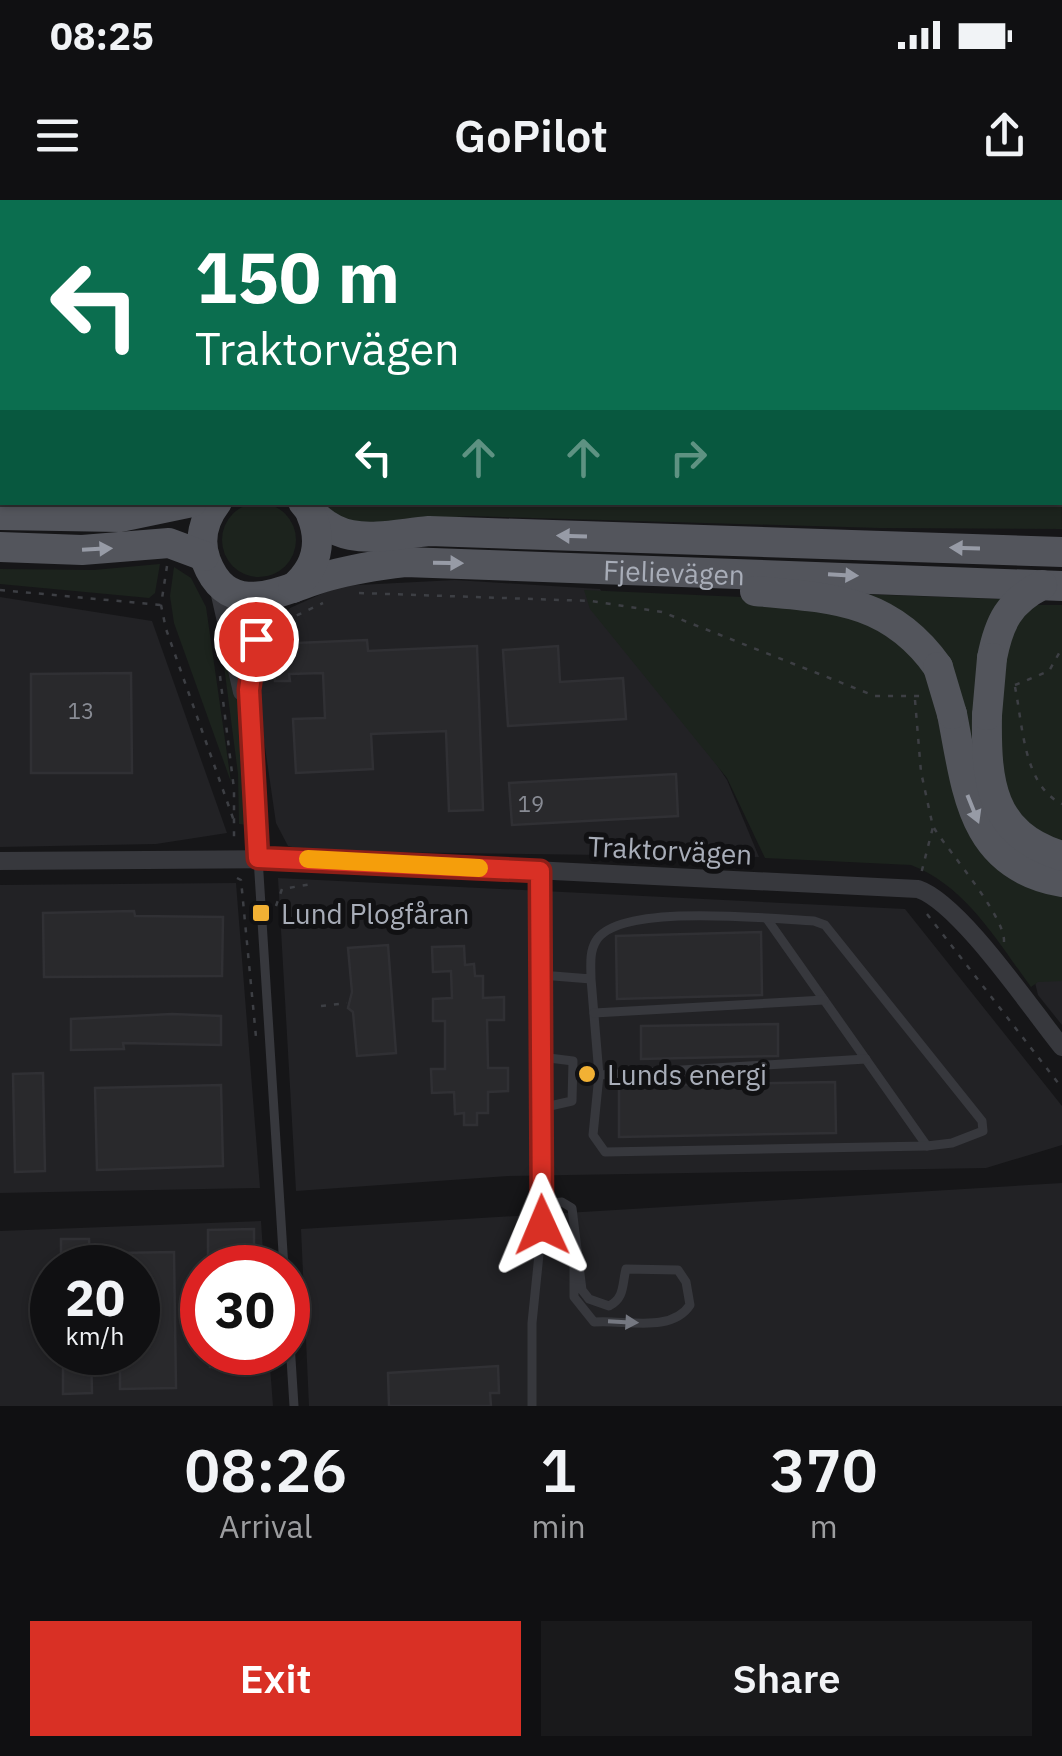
<!DOCTYPE html>
<html lang="en">
<head>
<meta charset="utf-8">
<style>
	:root { --surface:#101012; --page:#19191b; --text:#f1f3f6; --muted:#9c9d9f; --line:#303032; --accent:#d93025 }
	body { margin:0; font-family:"IBM Plex Sans",sans-serif; background:var(--page); color:var(--text); height:100vh; display:flex; flex-direction:column; font-size:38px; white-space:nowrap }
	* { box-sizing:border-box; margin:0 }
	p { font-size:32px; color:var(--muted) }
	.icon { flex:none; width:55px; height:55px; fill:none; stroke:currentColor; stroke-width:2; stroke-linecap:round; stroke-linejoin:round }
	.map { position:relative; height:1206px; overflow:hidden }
	.drawer { display:flex; flex-direction:column; background:var(--surface); flex:1 }
	.drawer>* { flex:none }
	.hud { position:absolute; left:0px; top:0px; width:1062px; height:305px; box-shadow:0 2px 8px #0004,0 0 0 2px var(--line); background:#0b6e4f; color:#fff; overflow:hidden }
	.speed { position:absolute; left:30px; top:1045px; display:flex; gap:20px; font-size:50px; font-weight:700; text-align:center }
	.speed>* { display:grid; place-content:center; width:130px; height:130px; border-radius:50%; background:var(--surface); box-shadow:0 2px 8px #0004,0 0 0 2px var(--line); line-height:1 }
	.speed small { font-size:25px; font-weight:400 }
	.speed .limit { border:15px solid #d22; background:#fff; color:#111 }
	.pin { position:absolute; display:grid; place-items:center; width:85px; height:85px; color:#fff; margin:-42px; border:5px solid #fff; border-radius:50%; box-shadow:0 2px 10px #0007 }
	.me { position:absolute; width:110px; margin:-55px; rotate:359deg; stroke-linejoin:round; filter:drop-shadow(0 0 8px #0008) }
	.turn { display:flex; align-items:center; gap:35px; height:210px; padding:0 30px; font-size:45px }
	.turn .icon { width:130px; height:130px; stroke-width:2.5 }
	.turn b { display:block; font-size:70px; line-height:85px }
	.lanes { display:flex; align-items:center; height:95px; padding:0 30px; background:#0003; justify-content:center; gap:50px; direction:ltr }
	.lanes .off { opacity:.35 }
	.eta { display:flex; justify-content:space-evenly; align-items:center; height:170px; text-align:center }
	.eta b { font-size:60px; font-weight:600; line-height:70px }
	.cta { display:flex; gap:20px; margin-top:auto; padding:20px 30px }
	.cta a { flex:1; height:115px; border-radius:0px; background:var(--accent); color:#fff; font-size:40px; font-weight:600; line-height:115px; text-align:center }
	.cta a+a { background:var(--page); color:var(--text) }
	.status { display:flex; justify-content:space-between; align-items:center; height:70px; padding:0 50px; background:var(--surface); direction:ltr }
	.status svg { height:28px; fill:currentColor }
	header { display:flex; justify-content:space-between; align-items:center; height:130px; padding:0 30px; background:var(--surface); font-size:45px; font-weight:600 }
	.map>svg:first-child { display:block }
</style>
</head>
<body>
<div class="status"><b>08:25</b><svg viewBox="0 0 49 12"><path d="M0 12V9h3v3zM5 12V6h3v6zM10 12V3h3v9zM15 12V0h3v12zM26 1h20v11H26zM47 4h2v5h-2z"/></svg></div>
<header><svg class="icon" aria-label="menu" viewBox="0 0 24 24"><path d="M4 6h16M4 12h16M4 18h16"/></svg>GoPilot<svg class="icon" aria-label="share" viewBox="0 0 24 24"><path d="M12 15V3M7 8l5-5 5 5M5 13v7h14v-7"/></svg></header>
<div class="map">
<svg width="1062" height="1206" viewBox="0 0 1062 1206">
	<rect width="100%" height="100%" fill="#161618"/>
	<g fill="#222225" fill-rule="evenodd">
		<path d="M0 0H320L2 2 0 285Z"/>
		<path d="M360 0H967V2H359Z"/>
		<path d="M455 380 600 389 727 580 759 657 308 651 288 646 276 623 258 499 271 435 290 408 339 386Z"/>
		<path d="M0 397 152 421 227 633 156 644 0 647Z"/>
		<path d="M278 678 905 709 1062 906V945L986 968 508 976 296 991Z"/>
		<path d="M236 683 260 988 0 993V685Z"/>
		<path d="M1062 764V825L1038 795 1031 766Z"/>
		<path d="M1062 983V1206H309L301 1029Z"/>
		<path d="M261 1021 264 1067 202 1068V1152L269 1153 273 1206H0V1031ZM52 1068H138V1152H52Z"/>
	</g>
	<g fill="#1c231d">
		<path d="M1060 181 1062 329 879 328 469 316 354 325 317 303 1060 302Z"/>
		<circle cx="259" cy="340" r="37"/>
		<path d="M160 364 155 393 149 398 0 384V369L94 370Z"/>
		<path d="M174 367 191 378 206 407 231 582 174 423 170 396Z"/>
		<path d="M584 390 764 398 868 418 924 463 1062 693V781L1038 782 1031 787C997 741 966 686 911 665L765 658 727 578 590 409Z"/>
		<path d="M858 394 1001 399 994 413 1003 642 958 495Z"/>
		<path d="M1031 405H1062V648L1021 623 999 583 1004 452 1021 409Z"/>
		<path d="M219 427C243 488 243 560 248 625L239 624 238 574Z"/>
	</g>
	<g fill="#29292c" stroke="#303034" stroke-width="2.5">
		<path d="M367 440 368 451 477 446 483 610 449 611 446 531 371 534 373 569 296 573 293 519 325 518 323 473 289 474 290 481H275L273 444Z"/>
		<path d="M558 446 560 482 623 478 626 519 508 526 503 450Z"/>
		<path d="M131 473 132 573H31V474Z"/>
		<path d="M676 574 678 616 512 625 509 583Z"/>
		<path d="M134 711 135 716 223 717 222 776 44 777 43 713Z"/>
		<path d="M761 732 762 795 617 799 616 736Z"/>
		<path d="M388 745 396 853 357 856 353 812 348 808 352 792 348 748Z"/>
		<path d="M464 746 465 765 474 764 475 776H483V798L504 797V820H487L488 868H508V891L488 892V913H477V925H464V913L455 914 454 892 432 893 431 869H445V821H433V799L452 798 451 771 433 772 432 747Z"/>
		<path d="M172 814 221 816V845L123 843 124 849 71 850V819Z"/>
		<path d="M778 824V856L641 859V826Z"/>
		<path d="M43 873 45 971 15 972 13 874Z"/>
		<path d="M835 882 836 933 619 937V886Z"/>
		<path d="M221 885 223 966 97 970 95 888Z"/>
		<path d="M254 1029V1068H208V1030Z"/>
		<path d="M61 1039H89L90 1068H61Z"/>
		<path d="M174 1052 176 1188 120 1189V1152H138V1068H118V1053Z"/>
		<path d="M63 1152H91L92 1193 63 1194Z"/>
		<path d="M210 1152H256V1166L210 1167Z"/>
		<path d="M498 1166 499 1193H490L491 1206H389L388 1173Z"/>
	</g>
	<g fill="none" stroke-linecap="round" stroke-linejoin="round">
		<g stroke="#3d3f44" stroke-width="2.5" stroke-dasharray="5 8" stroke-linecap="butt">
			<path d="M211 0 214 2"/>
			<path d="M0 289H2"/>
			<path d="M167 366 161 405 166 429 234 621"/>
			<path d="M0 390 161 405"/>
			<path d="M359 393 591 401 662 412 875 496H924"/>
			<path d="M285 421 323 403"/>
			<path d="M220 476 234 589V642"/>
			<path d="M1015 485 1049 471 1062 448"/>
			<path d="M1015 487C1023 525 1023 585 1062 604"/>
			<path d="M915 500 921 572 933 627 921 674"/>
			<path d="M934 628C948 651 1013 725 1003 746"/>
			<path d="M237 678 241 680 256 837"/>
			<path d="M276 706 282 689 312 684"/>
			<path d="M927 714 1062 888"/>
			<path d="M321 806 347 803"/>
		</g>
		<g stroke="#37383d" stroke-width="9">
			<path d="M315 0 325 2"/>
			<path d="M494 0V2"/>
			<path d="M384 2V0"/>
			<path d="M480 2V0"/>
			<path d="M909 2V0"/>
			<path d="M0 75H2"/>
			<path d="M0 187H2"/>
			<path d="M258 658 284 1068"/>
			<path d="M767 719 927 946"/>
			<path d="M541 775 591 779C591 767 589 752 596 741 619 702 771 719 814 721L825 725 982 921 983 931 952 943 927 946 605 952 593 935 599 875 591 779"/>
			<path d="M594 813 824 800"/>
			<path d="M541 857 573 861 572 901 541 908"/>
			<path d="M599 875 866 859"/>
			<path d="M541 1004 562 1002 572 1008 582 1090 589 1099 609 1106C625 1098 622 1084 626 1069L678 1070 686 1082 690 1105C671 1134 623 1119 594 1122L574 1097V1026"/>
			<path d="M288 1112 294 1206"/>
			<path d="M532 1206V1123L542 1025"/>
		</g>
		<g stroke="#37383d" stroke-width="18">
			<path d="M348 2 349 0"/>
			<path d="M218 386 242 492"/>
			<path d="M258 658C255 584 226 449 284 393"/>
			<path d="M0 661 310 659 918 689C960 703 1031 809 1062 847"/>
			<path d="M540 671 542 1025"/>
		</g>
		<g stroke="#45474d" stroke-width="28">
			<path d="M1021 0 1022 2"/>
			<path d="M1060 74 1062 80"/>
			<path d="M1060 127 1062 133"/>
		</g>
		<g stroke="#53555c" stroke-width="30">
			<path d="M1038 0 1039 2"/>
			<path d="M1060 52 1062 57"/>
			<path id="s1" d="M217 302C204 319 198 340 206 361 230 424 286 387 328 376 353 369 379 365 405 362L1062 386"/>
			<path d="M303 302C339 350 377 336 429 331L1062 352"/>
			<path d="M0 315 120 317 192 302"/>
			<path d="M0 347 82 350 169 343 204 356"/>
			<path d="M293 388C317 368 323 342 311 314"/>
			<path d="M755 391C832 398 890 399 938 467"/>
			<path d="M992 458C999 422 1009 402 1042 385"/>
			<path d="M952 514C967 589 970 666 1062 682"/>
			<path d="M987 515C986 582 990 634 1062 656"/>
		</g>
		<g stroke="#53555c" stroke-width="30">
			<path d="M938 467 952 514"/>
			<path d="M987 515 992 458"/>
		</g>
	</g>
	<defs><path id="oneway-solid" d="M-6-.8H1V-3.2L6.5 0L1 3.2V.8H-6Z" transform="scale(2.5)"/></defs>
	<g fill="#979ba6">
		<use href="#oneway-solid" transform="translate(572 336) rotate(-178)"/>
		<use href="#oneway-solid" transform="translate(965 348) rotate(-178)"/>
		<use href="#oneway-solid" transform="translate(97 349) rotate(-3)"/>
		<use href="#oneway-solid" transform="translate(448 363) rotate(1)"/>
		<use href="#oneway-solid" transform="translate(843 375) rotate(3)"/>
		<use href="#oneway-solid" transform="translate(973 609) rotate(68)"/>
	</g>
	<use fill="#757881" href="#oneway-solid" transform="translate(623 1122) rotate(3)"/>
	<g fill="none" stroke-linecap="round" stroke-linejoin="round">
		<g stroke="#8d1f18" stroke-width="25">
			<path id="route" d="M256 439 249 490 258 658 540 671 542 1025"/>
		</g>
		<use href="#route" stroke="#d93025" stroke-width="18"/>
		<path stroke="#f59e0b" stroke-width="18" d="M308 659 479 668"/>
	</g>
	<g fill="#f2b134" stroke="#111113" stroke-width="4">
		<rect x="251" y="703" width="20" height="20" rx="5"/>
		<circle cx="587" cy="874" r="10"/>
	</g>
	<g text-anchor="middle" dominant-baseline="central" stroke-width="10" stroke-linejoin="round" paint-order="stroke">
		<g font-size="22" fill="#888b94">
			<text x="81" y="510">13</text>
			<text x="531" y="603">19</text>
		</g>
		<g font-size="28" fill="#a8adb8" stroke="#111113">
			<text stroke="none"><textPath href="#s1" startOffset="552">Fjelievägen</textPath></text>
			<text transform="translate(670 650) rotate(3)">Traktorvägen</text>
		</g>
		<g font-size="28" fill="#a8adb8" stroke="#111113" text-anchor="start">
			<text x="281" y="713">Lund Plogfåran</text>
			<text x="607" y="874">Lunds energi</text>
		</g>
	</g>
</svg>
<div class="speed"><div>20<small>km/h</small></div><div class="limit">30</div></div>
<div class="pin" style="left:256px;top:439px;background:#d93025"><svg class="icon" aria-label="arrive" viewBox="0 0 24 24"><path d="M6 21V4h12l-3 4 3 4H6"/></svg></div>
<svg class="me" style="left:542px;top:1025px" viewBox="-20 -20 40 40"><path d="M0-17L14 15 0 8-14 15z" fill="#d93025" stroke="#fff" stroke-width="4"/></svg>
<div class="hud">
<div class="turn"><svg class="icon" aria-label="left" viewBox="0 0 24 24"><path d="M17 20v-9H6M10 6l-5 5 5 5"/></svg><div><b>150 m</b>Traktorvägen</div></div>
<div class="lanes"><svg class="icon" aria-label="left" viewBox="0 0 24 24"><path d="M17 20v-9H6M10 6l-5 5 5 5"/></svg><svg class="icon off" aria-label="ahead" viewBox="0 0 24 24"><path d="M12 20V5M6 11l6-6 6 6"/></svg><svg class="icon off" aria-label="ahead" viewBox="0 0 24 24"><path d="M12 20V5M6 11l6-6 6 6"/></svg><svg class="icon off" aria-label="right" viewBox="0 0 24 24"><path d="M7 20v-9h11M14 6l5 5-5 5"/></svg></div>
</div>
</div>
<section class="drawer">
<div class="eta">
<div><b>08:26</b><p>Arrival</p></div>
<div><b>1</b><p>min</p></div>
<div><b>370</b><p>m</p></div>
</div>
<div class="cta"><a>Exit</a><a>Share</a></div>
</section>
</body>
</html>
